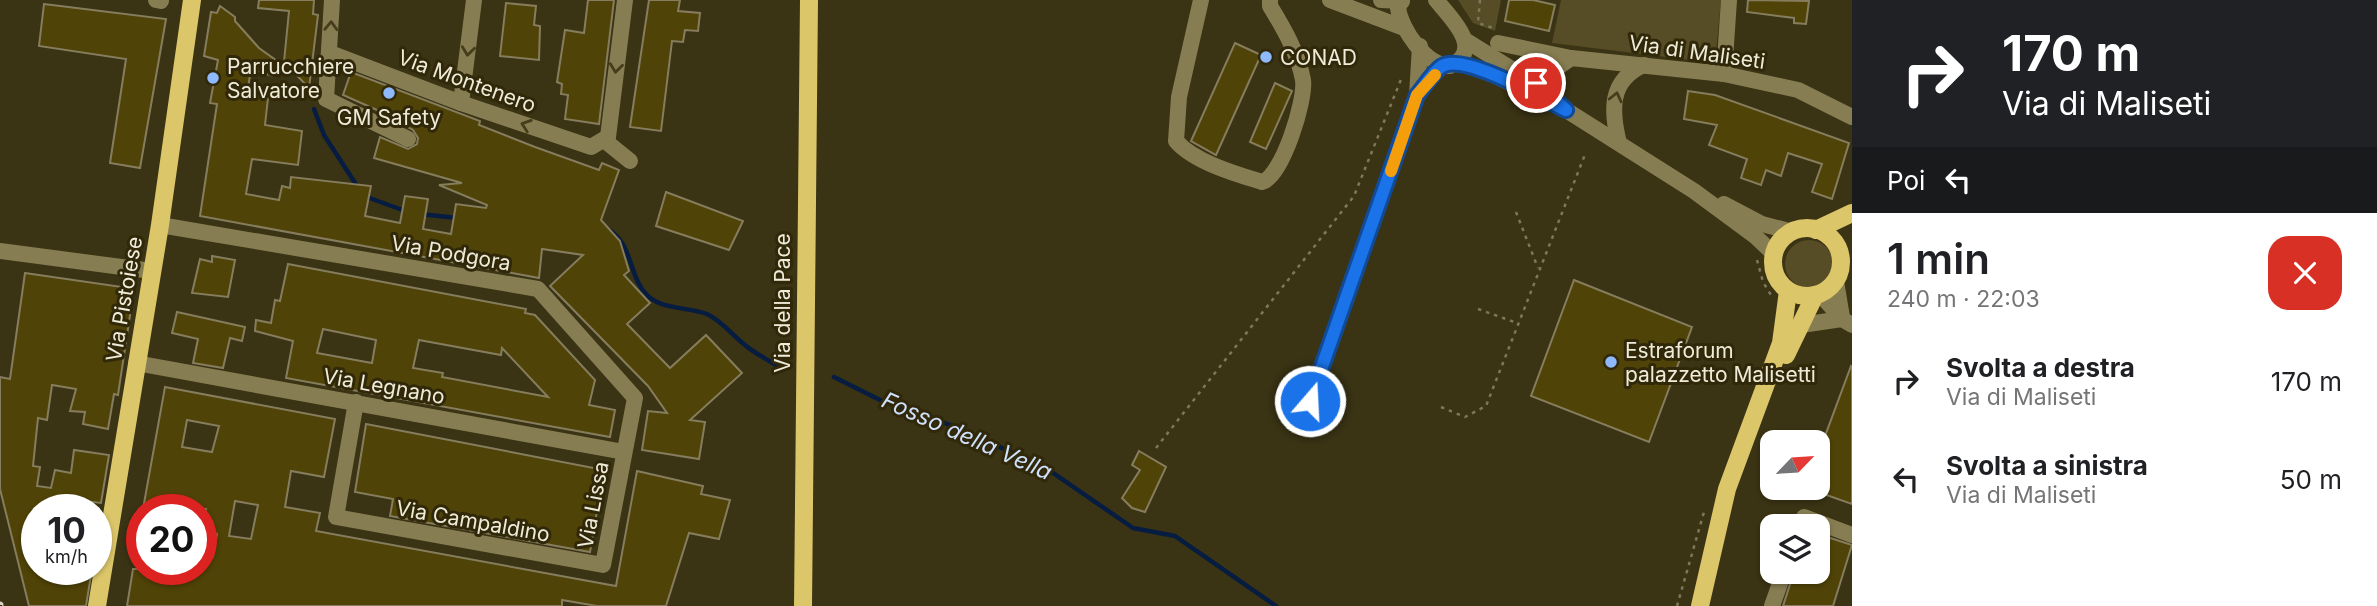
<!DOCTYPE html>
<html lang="it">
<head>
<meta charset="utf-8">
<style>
	:root { --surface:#fff; --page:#f6f6f6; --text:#202124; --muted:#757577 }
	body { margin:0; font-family:Inter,sans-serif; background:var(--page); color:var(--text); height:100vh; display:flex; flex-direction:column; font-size:26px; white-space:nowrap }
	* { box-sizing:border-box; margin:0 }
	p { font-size:23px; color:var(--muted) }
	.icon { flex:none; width:38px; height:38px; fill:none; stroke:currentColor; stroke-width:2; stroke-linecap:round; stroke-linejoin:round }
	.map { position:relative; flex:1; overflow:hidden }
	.sheet { display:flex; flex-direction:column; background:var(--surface); width:525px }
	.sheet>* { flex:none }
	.guide { background:#202124; color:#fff; overflow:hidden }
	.needle { width:46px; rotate:65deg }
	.controls { position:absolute; left:1760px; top:430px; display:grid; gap:14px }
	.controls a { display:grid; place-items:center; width:70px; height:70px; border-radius:14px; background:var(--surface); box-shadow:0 2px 5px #0004; font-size:35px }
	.speed { position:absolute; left:21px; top:494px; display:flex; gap:14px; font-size:35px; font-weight:700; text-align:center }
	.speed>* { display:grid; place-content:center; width:91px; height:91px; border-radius:50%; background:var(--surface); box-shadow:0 2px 5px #0004; line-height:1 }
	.speed small { font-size:18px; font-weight:400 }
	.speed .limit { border:10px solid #d22; background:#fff; color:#111 }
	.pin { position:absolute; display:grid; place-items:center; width:60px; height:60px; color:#fff; margin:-30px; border:4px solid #fff; border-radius:50%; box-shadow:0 2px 7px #0007 }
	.me { position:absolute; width:77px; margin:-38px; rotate:19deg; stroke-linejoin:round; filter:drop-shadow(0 0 5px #0008) }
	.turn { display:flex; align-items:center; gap:24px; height:147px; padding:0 35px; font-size:32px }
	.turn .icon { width:91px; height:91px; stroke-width:2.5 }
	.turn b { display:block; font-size:49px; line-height:60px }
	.then { display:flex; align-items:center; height:66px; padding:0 35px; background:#0003; gap:14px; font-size:26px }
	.round { display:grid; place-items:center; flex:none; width:74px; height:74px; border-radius:21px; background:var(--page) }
	.overview { display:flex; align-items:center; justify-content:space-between; height:119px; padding:0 35px }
	h1 { font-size:42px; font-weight:600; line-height:52px }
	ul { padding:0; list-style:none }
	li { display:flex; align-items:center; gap:21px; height:98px; padding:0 35px }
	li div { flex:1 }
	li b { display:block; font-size:26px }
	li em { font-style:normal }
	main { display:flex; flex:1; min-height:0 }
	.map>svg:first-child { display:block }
</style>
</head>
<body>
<main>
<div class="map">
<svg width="1852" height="606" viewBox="0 0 1852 606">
	<rect width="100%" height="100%" fill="#3a3314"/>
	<g fill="#564c25">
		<path d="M1458 0H1501L1495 31 1473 23Z"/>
		<path d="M1561 0H1721L1715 63 1552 43Z"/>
		<circle cx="1809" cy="264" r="24"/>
	</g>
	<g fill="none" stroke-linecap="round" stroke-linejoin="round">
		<g stroke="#061c41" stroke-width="4.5">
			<path d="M314 109 324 135 359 189"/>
			<path d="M364 196 408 212"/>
			<path d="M420 214 457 218"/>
			<path d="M607 229C634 243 628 279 649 297 665 310 689 307 707 314 722 321 732 335 745 345 754 353 767 359 777 366"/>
			<path d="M834 377 882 401 945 423 1043 466 1133 528 1175 536 1276 606"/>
		</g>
	</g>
	<g fill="#504307" stroke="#857d5d" stroke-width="2" fill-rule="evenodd">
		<path d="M259 0H314L313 14 318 15 309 88 284 62 289 11 258 8Z"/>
		<path d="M588 0H614L599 124 565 119 568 95 561 94 562 84 557 82 565 30 584 33Z"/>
		<path d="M649 0H680L678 11 700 13 698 31 685 30 683 42 672 41 661 131 630 127Z"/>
		<path d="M1509 0H1533L1555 5 1549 31 1505 21Z"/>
		<path d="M1748 0 1809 1 1806 24 1794 23V18L1747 12Z"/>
		<path d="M506 3 536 6 534 25 540 26 539 60 500 56Z"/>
		<path d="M44 4 166 19 140 168 110 163 126 59 39 46Z"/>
		<path d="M220 6 235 17V21L259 48 277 61 272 76 251 69 247 94 268 98 265 125 302 131 298 165 252 159 246 194 279 200 282 186 290 188 291 177 371 186 365 216 400 223 405 196 428 199 423 229 451 234 456 204 486 208 487 205 439 185 462 183 374 158 380 137 408 149 417 144 418 138 413 130 404 125V122L343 95 351 72 480 121 479 125 535 147 599 170 602 163 619 170 601 220 620 241 629 271 624 275 650 303 627 324 670 368 706 335 742 373 690 420 705 422 699 459 642 450 648 411 667 413 648 386 550 286 583 255 542 249 539 278 200 216 217 104 210 103 218 60 204 56 211 12 217 13Z"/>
		<path d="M1235 43 1261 55 1216 155 1191 141Z"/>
		<path d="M1275 83 1292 91 1266 149 1250 142Z"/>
		<path d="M1688 91 1715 95 1849 143 1832 199 1812 192 1822 164 1788 153 1781 176 1766 170 1761 185 1741 178 1747 159 1709 145 1717 125 1684 119Z"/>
		<path d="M666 192 743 221 729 250 656 226Z"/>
		<path d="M212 256 235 260 228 297 192 293 200 259 212 262Z"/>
		<path d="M288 264 526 309 525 313 535 315 595 380 589 405 615 410 610 437 286 378 293 341 255 331 256 320 271 323 275 300 280 301ZM323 329 376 340 372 363 317 353ZM419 340 501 355 502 348 548 397 442 377 443 373 413 368Z"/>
		<path d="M25 273 122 287 119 299 132 302 118 395 114 394 108 429 83 424 85 412 70 411 76 389 52 385 47 420 38 418 33 466 40 467 37 486 51 488 55 470 71 473 74 450 109 455 101 503 67 499 66 509H37V569H92L86 606H29L0 489V377L10 379Z"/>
		<path d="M1574 280 1692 327 1649 442 1531 396Z"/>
		<path d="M177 312 245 327 242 341 230 338 223 368 193 363 198 339 172 333Z"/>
		<path d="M1851 366 1852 367V504L1818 492V455Z"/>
		<path d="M165 387 335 419 324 477 291 471 285 507 320 513 316 531 616 586 637 471 703 486 701 494 730 500 719 539 689 533 666 606H597L562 600V606H127L133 569H201V554L213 557 217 534 202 531 206 509H143ZM187 420 219 426 212 452 182 447ZM235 501 258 505 251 539 229 536Z"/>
		<path d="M366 424 604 470 590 552 390 516 393 499 355 492Z"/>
		<path d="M1139 451 1166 467 1145 512 1132 508 1122 498 1140 470 1132 465Z"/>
		<path d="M1818 534 1852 545 1833 606H1783L1794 572H1818Z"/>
	</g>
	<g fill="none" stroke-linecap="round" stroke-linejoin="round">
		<g stroke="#7d775c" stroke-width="2.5" stroke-dasharray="3.5 5" stroke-linecap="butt">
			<path d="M1480 0 1478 23 1493 28"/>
			<path d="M1516 212 1538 268"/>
			<path d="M1757 260 1763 282 1771 295"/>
			<path d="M1478 309 1517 323"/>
			<path d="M1441 407 1465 417 1486 406 1586 152"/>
			<path d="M1156 448 1354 196 1402 77"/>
			<path d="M1677 606 1704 512"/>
		</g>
		<g stroke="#877d52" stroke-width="16">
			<path d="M156 0 161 1"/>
			<path d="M332 0 326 99 408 139"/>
			<path d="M1201 0 1179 97 1176 141C1194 162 1236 174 1262 182 1282 177 1306 100 1303 80 1298 53 1284 29 1270 6V0"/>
			<path d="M1330 0 1404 28"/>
			<path d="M1381 0 1402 1"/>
			<path d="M1402 0 1398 8C1401 29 1426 66 1450 66 1485 50 1451 18 1436 0"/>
			<path d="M1465 40 1544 89"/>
			<path d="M1498 43 1571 58"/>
			<path d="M330 53 461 103 591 147 608 137 625 0"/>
			<path d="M1458 62 1496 76 1566 110 1694 191 1755 236 1774 254"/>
			<path d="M1724 74 1729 0"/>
			<path d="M1536 83 1571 58 1724 74 1798 90 1852 117"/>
			<path d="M461 103 474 0"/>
			<path d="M604 140 630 161"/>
			<path d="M1619 143C1611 111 1609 80 1644 65"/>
			<path d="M1724 204 1762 224 1793 232"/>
			<path d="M160 225 538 289 635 398 603 565 336 517 356 402"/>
			<path d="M0 251 152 271"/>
			<path d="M1836 281 1842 317"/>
			<path d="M1820 294 1842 319 1852 325"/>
			<path d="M1801 325 1842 319"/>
			<path d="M136 363 624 452"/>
			<path d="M1310 402 1417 95 1420 46"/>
			<path d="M1800 527 1804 517 1852 535"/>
			<path d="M1772 606 1784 572"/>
		</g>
		<g stroke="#dcc66a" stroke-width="18">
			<circle cx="1807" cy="262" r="34"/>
			<path d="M1816 230 1852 213"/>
			<path d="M1786 355 1815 295"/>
			<path d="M97 606 160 225 192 0"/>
			<path d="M803 606 809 0"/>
			<path d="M1700 606 1727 489 1781 343 1788 291"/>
		</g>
		<g stroke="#d9d4c1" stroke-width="7">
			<path id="rail" d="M0 605V606"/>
		</g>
		<use href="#rail" stroke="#302809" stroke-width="4.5" stroke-dasharray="13" stroke-linecap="butt"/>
	</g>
	<defs><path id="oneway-chevron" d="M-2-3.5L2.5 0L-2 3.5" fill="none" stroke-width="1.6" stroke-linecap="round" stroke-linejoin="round" transform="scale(1.75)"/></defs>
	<g stroke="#463d1b">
		<use href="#oneway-chevron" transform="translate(331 26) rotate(-88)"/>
		<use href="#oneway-chevron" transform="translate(468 51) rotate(97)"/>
		<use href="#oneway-chevron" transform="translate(616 68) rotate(97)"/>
		<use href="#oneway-chevron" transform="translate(1616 97) rotate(-77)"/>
		<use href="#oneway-chevron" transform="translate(526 125) rotate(-161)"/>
	</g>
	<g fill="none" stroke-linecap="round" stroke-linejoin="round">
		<g stroke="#114b97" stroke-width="18">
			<path id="route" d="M1310 401 1417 95C1424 87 1433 72 1442 66 1465 53 1541 98 1566 110L1536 83"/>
		</g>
		<use href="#route" stroke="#1a73e8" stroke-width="12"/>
		<path stroke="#f59e0b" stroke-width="12" d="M1391 171 1417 95 1435 75"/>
	</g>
	<g fill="#8eb9fd" stroke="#302809" stroke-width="2.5">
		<circle cx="1266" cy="57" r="7"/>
		<circle cx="213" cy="78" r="7"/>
		<circle cx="389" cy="93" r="7"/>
		<circle cx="1611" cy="362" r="7"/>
	</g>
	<g text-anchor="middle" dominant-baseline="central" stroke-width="6" stroke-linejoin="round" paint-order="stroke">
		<g font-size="21" fill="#efebd9" stroke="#302809">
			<text transform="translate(1697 52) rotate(8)">Via di Maliseti</text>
			<text transform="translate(467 81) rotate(20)">Via Montenero</text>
			<text transform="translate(451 253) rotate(10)">Via Podgora</text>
			<text transform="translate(124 299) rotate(-80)">Via Pistoiese</text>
			<text transform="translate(782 303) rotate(-90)">Via della Pace</text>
			<text transform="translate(384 386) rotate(10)">Via Legnano</text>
			<text transform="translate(593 505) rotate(-79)">Via Lissa</text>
			<text transform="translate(473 521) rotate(10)">Via Campaldino</text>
		</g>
		<g font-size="21" fill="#efebd9" stroke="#302809" text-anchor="start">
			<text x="1280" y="57">CONAD</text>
			<text x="227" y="66">Parrucchiere<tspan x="227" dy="24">Salvatore</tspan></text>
			<text x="389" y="117" text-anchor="middle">GM Safety</text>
			<text x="1625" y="350">Estraforum<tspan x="1625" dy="24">palazzetto Malisetti</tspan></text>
		</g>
		<g font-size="23" font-style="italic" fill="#cfe1fc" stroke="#302809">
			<text transform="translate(967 436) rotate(24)">Fosso della Vella</text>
		</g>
	</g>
</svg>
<div class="controls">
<a><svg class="needle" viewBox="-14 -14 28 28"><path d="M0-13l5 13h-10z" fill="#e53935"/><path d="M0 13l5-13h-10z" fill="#757577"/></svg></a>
<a><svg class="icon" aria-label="layers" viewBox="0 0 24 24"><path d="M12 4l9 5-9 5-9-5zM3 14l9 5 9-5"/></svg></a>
</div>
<div class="speed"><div>10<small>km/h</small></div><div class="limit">20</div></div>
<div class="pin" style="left:1536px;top:83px;background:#d93025"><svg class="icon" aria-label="arrive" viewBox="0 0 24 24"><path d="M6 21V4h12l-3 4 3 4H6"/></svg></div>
<svg class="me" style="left:1310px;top:401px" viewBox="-20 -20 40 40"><circle r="17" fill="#1a73e8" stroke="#fff" stroke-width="3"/><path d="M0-11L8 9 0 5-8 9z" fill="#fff"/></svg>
</div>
<section class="sheet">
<div class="guide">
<div class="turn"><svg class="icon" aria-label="right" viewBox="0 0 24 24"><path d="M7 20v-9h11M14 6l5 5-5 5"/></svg><div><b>170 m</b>Via di Maliseti</div></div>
<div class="then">Poi<svg class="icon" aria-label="left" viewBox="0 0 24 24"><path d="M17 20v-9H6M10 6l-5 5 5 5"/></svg></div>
</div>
<div class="overview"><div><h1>1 min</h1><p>240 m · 22:03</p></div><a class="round" style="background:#d93025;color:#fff"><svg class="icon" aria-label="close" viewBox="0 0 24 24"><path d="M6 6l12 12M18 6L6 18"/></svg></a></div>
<ul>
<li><svg class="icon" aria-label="right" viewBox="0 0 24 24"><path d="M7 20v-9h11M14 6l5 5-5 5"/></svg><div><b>Svolta a destra</b><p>Via di Maliseti</p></div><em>170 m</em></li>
<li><svg class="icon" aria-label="left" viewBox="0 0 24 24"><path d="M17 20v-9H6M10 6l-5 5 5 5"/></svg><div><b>Svolta a sinistra</b><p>Via di Maliseti</p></div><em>50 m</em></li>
</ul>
</section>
</main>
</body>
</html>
